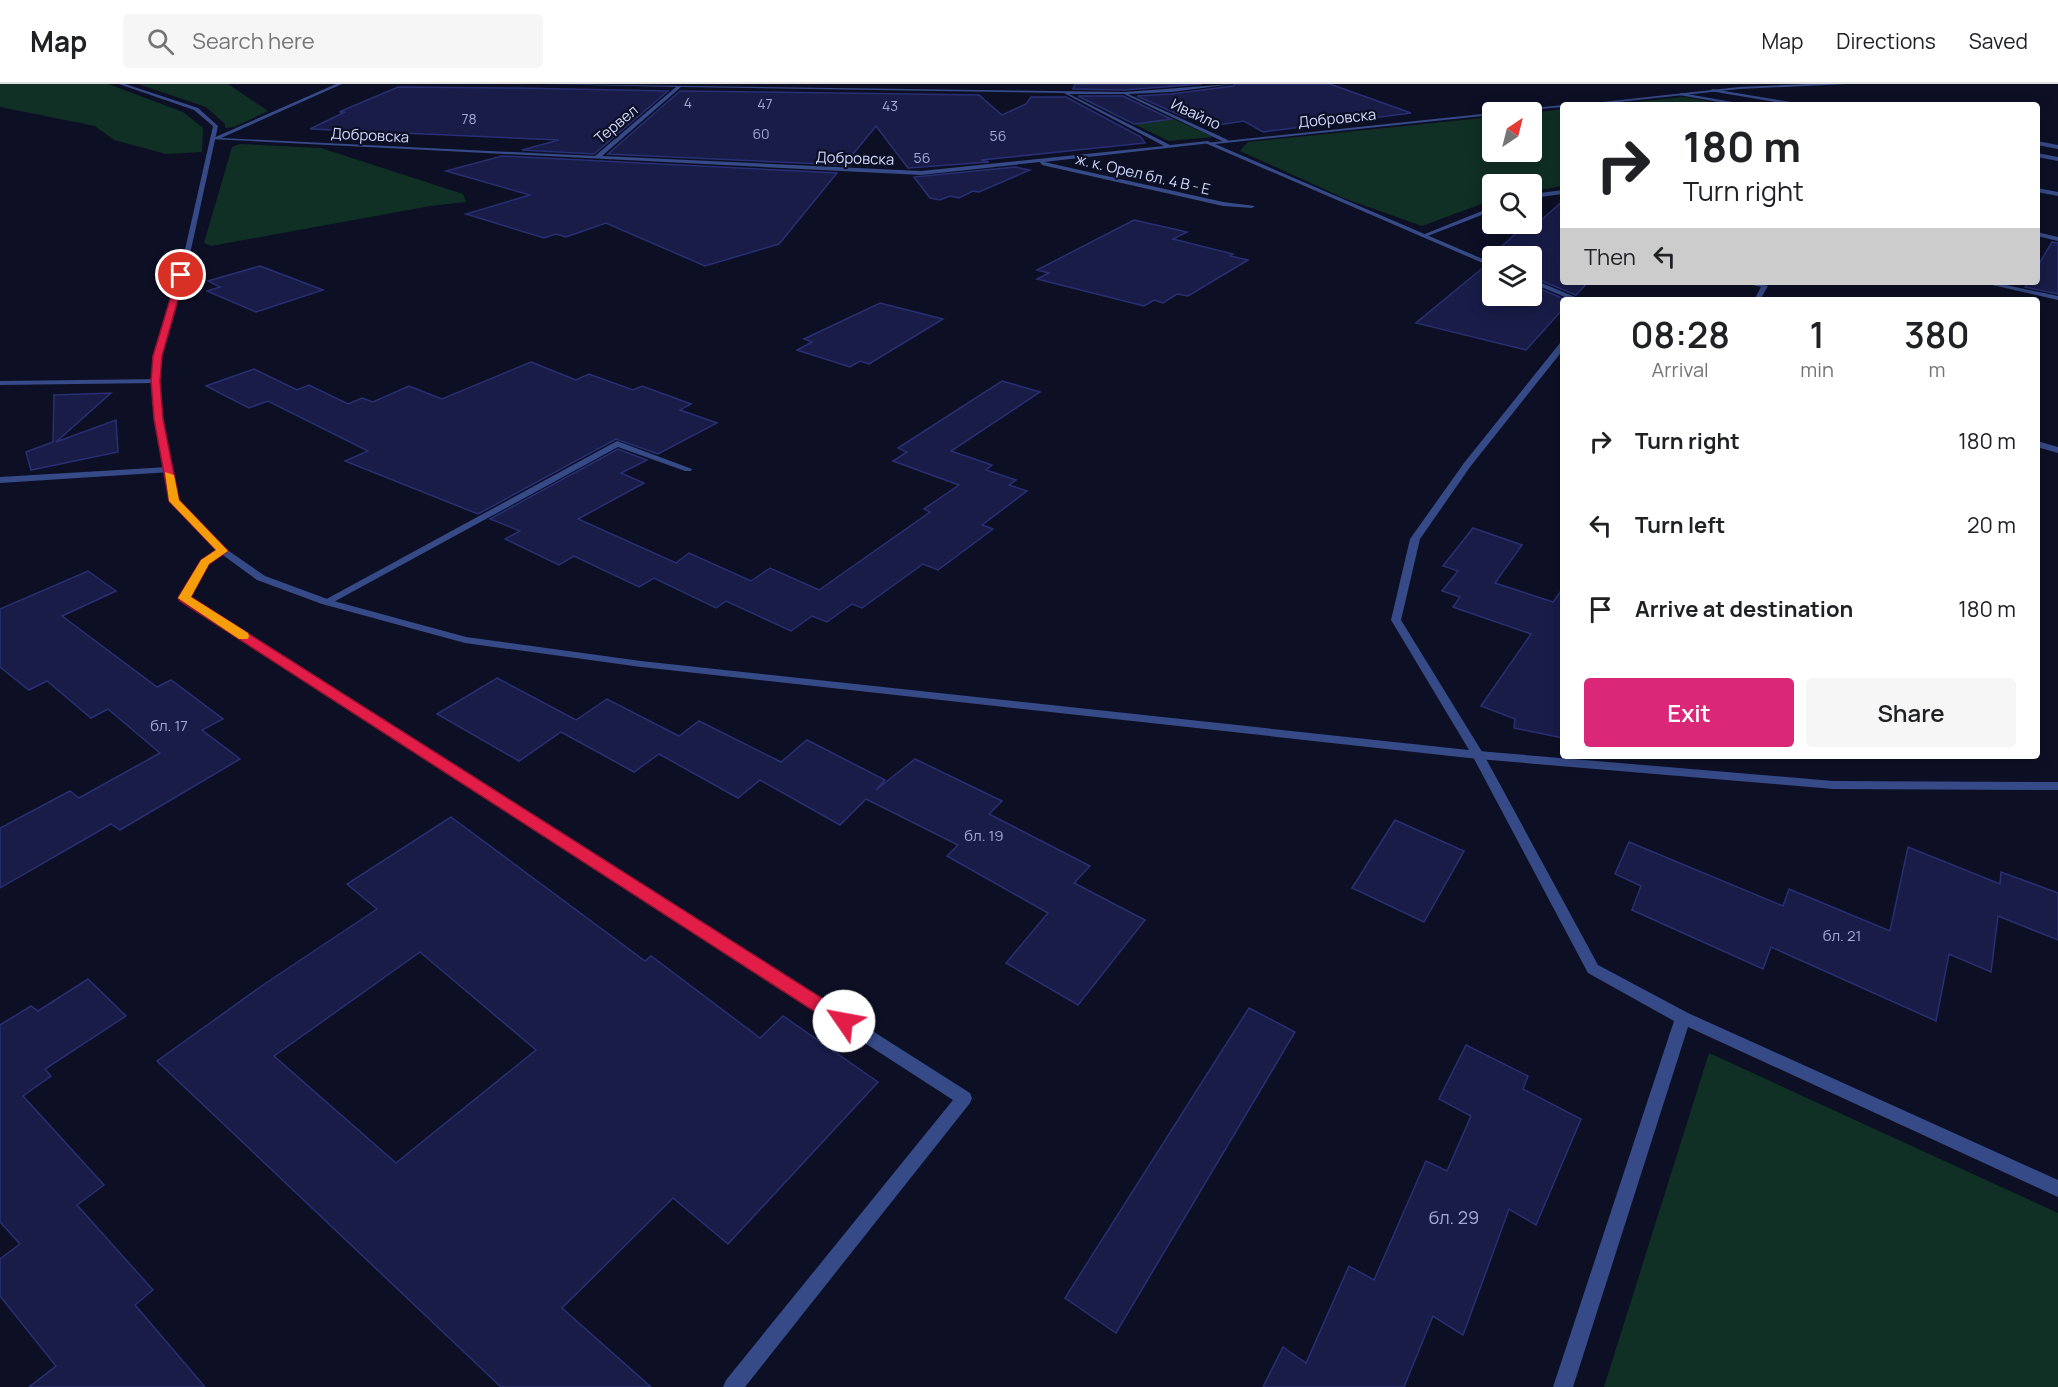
<!DOCTYPE html>
<html lang="en">
<head>
<meta charset="utf-8">
<style>
	:root { --surface:#fff; --page:#f6f6f6; --text:#202124; --muted:#757577; --line:#e0e0e0; --accent:#db2777 }
	body { margin:0; font-family:Manrope,sans-serif; background:var(--page); color:var(--text); height:100vh; display:flex; flex-direction:column; font-size:22px; white-space:nowrap }
	* { box-sizing:border-box; margin:0 }
	p { font-size:20px; color:var(--muted) }
	.icon { flex:none; width:33px; height:33px; fill:none; stroke:currentColor; stroke-width:2; stroke-linecap:round; stroke-linejoin:round }
	.map { position:relative; flex:1; overflow:hidden }
	.panel { position:absolute; left:1560px; top:213px; width:480px; height:462px; display:flex; flex-direction:column; background:var(--surface); border-radius:6px; box-shadow:0 3px 15px #0003 }
	.panel>* { flex:none }
	.guide { position:absolute; left:1560px; top:18px; width:480px; height:183px; border-radius:6px; box-shadow:0 3px 15px #0003; background:#fff; color:var(--text); overflow:hidden }
	.needle { width:39px; rotate:35deg }
	.fabs { position:absolute; left:1482px; top:18px; display:grid; gap:12px }
	.fabs a { display:grid; place-items:center; width:60px; height:60px; border-radius:6px; background:var(--surface); box-shadow:0 3px 15px #0003; font-size:30px }
	.pin { position:absolute; display:grid; place-items:center; width:51px; height:51px; color:#fff; margin:-26px; border:3px solid #fff; border-radius:50%; box-shadow:0 2px 6px #0007 }
	.me { position:absolute; width:66px; margin:-33px; rotate:303deg; stroke-linejoin:round; filter:drop-shadow(0 0 4px #0008) }
	.turn { display:flex; align-items:center; gap:21px; height:126px; padding:0 24px; font-size:27px }
	.turn .icon { width:78px; height:78px; stroke-width:2.5 }
	.turn b { display:block; font-size:42px; line-height:51px }
	.then { display:flex; align-items:center; height:57px; padding:0 24px; background:#0003; gap:12px; font-size:22px }
	.eta { display:flex; justify-content:space-evenly; align-items:center; height:102px; text-align:center }
	.eta b { font-size:36px; font-weight:600; line-height:42px }
	.primary-button { display:flex; gap:12px; margin-top:auto; padding:12px 24px }
	.primary-button a { flex:1; height:69px; border-radius:6px; background:var(--accent); color:#fff; font-size:24px; font-weight:600; line-height:69px; text-align:center }
	.primary-button a+a { background:var(--page); color:var(--text) }
	ul { padding:0; list-style:none }
	li { display:flex; align-items:center; gap:18px; height:84px; padding:0 24px }
	li div { flex:1 }
	li b { display:block; font-size:22px }
	li em { font-style:normal }
	header { display:flex; align-items:center; gap:36px; box-sizing:border-box; height:84px; padding:0 30px; background:var(--surface); border-bottom:2px solid var(--line) }
	header strong { font-size:28px }
	nav { display:flex; gap:33px; margin-inline-start:auto; font-size:21px }
	.search { width:420px; height:54px; background:var(--page); display:flex; align-items:center; gap:15px; box-sizing:border-box; padding:0 21px; border-radius:6px; color:var(--muted); font-size:22px }
	.map>svg:first-child { display:block }
</style>
</head>
<body>
<header>
<strong>Map</strong>
<div class="search"><svg class="icon" aria-label="search" viewBox="0 0 24 24"><circle cx="10" cy="10" r="6"/><path d="M15 15l6 6"/></svg>Search here</div>
<nav><a>Map</a><a>Directions</a><a>Saved</a></nav>
</header>
<div class="map">
<svg width="2058" height="1303" viewBox="0 0 2058 1303">
	<rect width="100%" height="100%" fill="#0d1025"/>
	<g fill="#102f25">
		<path d="M0 0H108L183 28 203 44 202 68 166 70 114 56 95 42 0 23Z"/>
		<path d="M138 0H228L268 27 234 43 225 44V40L206 23Z"/>
		<path d="M1684 13 1730 21H1606Z"/>
		<path d="M1084 16H1132L1213 53 1169 57Z"/>
		<path d="M1563 25V102L1532 107V100H1492V116L1422 142 1346 115 1240 67 1248 58 1492 33V68H1532V29Z"/>
		<path d="M240 60 321 64 463 110 466 118 430 122 211 162 204 159 232 63Z"/>
		<path d="M1709 969 2058 1129V1303H1604Z"/>
	</g>
	<g fill="#181c47" stroke="#282f74" stroke-width="1.5" fill-rule="evenodd">
		<path d="M1075 0H1202L1124 6 1073 5Z"/>
		<path d="M1235 0H1330L1411 29 1263 48 1244 37 1211 42 1189 33H1184L1137 12 1171 10 1233 2Z"/>
		<path d="M398 3 517 4 668 7 594 70 522 66 559 56 310 45 345 28H339Z"/>
		<path d="M680 7 979 11 1002 31 1026 20 1031 13H1066L1141 53 1145 59 981 76 989 78 908 84 876 42 844 81 608 70Z"/>
		<path d="M1078 12H1123L1171 35 1134 40Z"/>
		<path d="M502 72 837 89 779 160 705 182 606 139 566 153 556 150 544 154 466 130 530 111 446 87Z"/>
		<path d="M1015 83 1030 86 979 108 973 107 959 114 950 112 940 116 930 114 914 93Z"/>
		<path d="M1563 117V198H1588L1576 211 1532 193V172L1492 171 1523 143 1531 145Z"/>
		<path d="M1134 136 1187 148 1173 155 1233 170 1230 172 1248 176 1188 212 1177 210 1163 219 1154 216 1144 222 1037 195 1049 189 1037 186Z"/>
		<path d="M2052 158 2058 159V210L2025 203 2028 198H2037V183Z"/>
		<path d="M260 182 323 206 256 228 207 207 220 203 208 197Z"/>
		<path d="M1485 182 1492 185V212H1532V201L1566 216H1563V225L1526 266 1416 239Z"/>
		<path d="M880 219 943 235 869 280 860 277 850 283 797 266 812 258 804 255Z"/>
		<path d="M531 278 576 296 589 290 633 306 642 302 691 320 680 326 717 339 658 370 616 355 478 430 345 377 368 367 268 317 249 324 206 302 254 285 297 306 309 301 348 320 362 314 373 318 409 302 442 315Z"/>
		<path d="M1002 297 1040 308 951 367 992 381 986 386 1016 396 1009 401 1027 407 982 441 993 445 938 486 923 480 862 524 852 520 827 538 812 532 791 547 726 517 716 524 654 494 639 503 574 472 559 481 505 455 520 447 490 435 618 365 647 376 621 389 644 399 578 435 676 479 689 469 751 497 770 484 819 506 930 428 924 425 959 401 893 377 907 368 898 364Z"/>
		<path d="M111 309 56 358 116 336 118 368 31 386 26 368 53 358 54 311Z"/>
		<path d="M1473 444 1522 461 1495 499 1553 518 1563 504V654L1514 644 1515 635 1481 622 1531 550 1453 523 1460 513 1442 507 1458 487 1443 482Z"/>
		<path d="M88 487 116 507 62 532 157 603 171 596 223 635 202 646 240 675 120 746 111 740 0 804V744L70 707 79 714 160 669 108 625 91 634 47 597 29 606 0 583V525Z"/>
		<path d="M497 594 576 636 607 615 679 652 699 637 781 678 807 656 885 696 876 706 915 675 1002 717 989 730 1090 782 1074 799 1145 836 1078 921 1006 879 1048 829 947 772 958 761 866 715 840 741 760 696 738 714 659 670 634 688 561 648 519 677 437 630Z"/>
		<path d="M451 733 645 877 651 872 760 954 783 932 878 998 728 1160 673 1114 562 1224 651 1303H501L157 977 263 901 377 825 347 800ZM420 868 536 966 396 1079 274 972Z"/>
		<path d="M1395 736 1464 767 1424 838 1352 804Z"/>
		<path d="M1629 758 1783 822 1789 805 1890 847 1908 763 2000 800 2001 788 2058 809V856L1998 832 1991 888 1949 870 1936 937 1771 863 1763 885 1632 826 1641 802 1615 790Z"/>
		<path d="M88 895 126 932 45 985 51 992 23 1012 104 1101 77 1121 153 1206 135 1221 205 1303H29L56 1282 0 1212V1175L20 1160 0 1138V941L31 922 38 927Z"/>
		<path d="M1249 924 1295 948 1116 1249 1065 1214Z"/>
		<path d="M1466 961 1528 992 1523 1005 1581 1035 1536 1141 1509 1125 1463 1251 1433 1232 1404 1303H1263L1283 1263 1306 1279 1349 1182 1374 1196 1426 1077 1447 1087 1471 1032 1439 1015Z"/>
	</g>
	<g fill="none" stroke-linecap="round" stroke-linejoin="round">
		<g fill="#354a87" fill-rule="evenodd">
			<path d="M336 0H342L221 54 595 72 676 3 543 0 1124 8 1233 0 1171 8 1128 10 1228 56 1226 59 1124 10H1069L1170 61 1208 57 1211 59 1044 78 1223 118 1255 122 1252 124 1223 122 1042 81 1040 78 921 91 211 55ZM681 3 1064 9 1164 62 921 87 602 72Z"/>
			<path d="M1712 5 1803 20 1805 21H1794L1710 7Z"/>
			<path d="M1681 9 1744 20 1746 21H1736L1679 11Z"/>
			<path d="M2037 57 2058 61V65L2037 61Z"/>
			<path d="M2037 69 2058 73V77L2037 73Z"/>
			<path d="M2037 104 2058 108V112L2037 108Z"/>
			<path d="M1563 106V110L1532 114V110Z"/>
			<path d="M1492 123V127L1425 153 1420 152Z"/>
			<path d="M2037 148 2058 153V157L2037 152Z"/>
			<path d="M1741 198H1755L1768 202 1760 216H1754L1761 203Z"/>
			<path d="M1979 198H1992L2058 212V216Z"/>
			<path d="M1560 259H1563V266L1470 383 1420 455 1401 536 1484 671 1598 881 1688 929 2058 1096V1113L1688 943 1573 1303H1553L1674 937 1588 889 1472 671 1391 536 1410 455 1464 379Z"/>
			<path d="M159 295V299H156L0 301V297Z"/>
			<path d="M617 357 692 385 691 387H685L618 363 330 520H322L321 518Z"/>
			<path d="M168 383 172 386 171 388 0 399V393Z"/>
			<path d="M223 464 228 467 209 480 190 513 970 1009 972 1014 970 1019 745 1303H723L726 1296 953 1016 180 516 179 514 201 476Z"/>
		</g>
		<g fill="#354a87" fill-rule="evenodd">
			<path d="M119 0H125L198 24 218 42 190 170 161 272 160 297 163 335 179 416 226 465 265 492 330 516 466 553 641 577 1478 667 1833 697 2058 698V706L1833 705 1478 675 641 583 465 559 322 520 257 496 220 469 169 417 155 335 152 297 153 272 184 170 213 42 194 26Z"/>
			<path d="M1809 0H1847L1739 5 1591 21H1575L1739 3Z"/>
			<path d="M1563 21V23L1502 28 1504 27 1563 21H1565Z"/>
			<path d="M1492 29V31L1215 60 1492 179V183L1205 59Z"/>
			<path d="M1532 195 1580 215 1581 216H1572L1532 199Z"/>
			<path d="M2037 357 2058 363V369L2037 363Z"/>
		</g>
	</g>
	<path fill="#e11d48" stroke="#92132f" stroke-width="1.5" d="M178 189 185 191 162 272 160 297 163 335 179 416 228 467 209 480 191 513 850 932 852 937 850 942 844 945 837 942 180 517 178 514 201 476 216 466 169 417 154 335 151 297 153 272Z"/>
	<path fill="#f59e0b" d="M165 388 174 391 179 416 228 467 209 480 191 513 248 549 249 552 248 555H239L178 514 201 476 216 466 169 417Z"/>
	<g text-anchor="middle" dominant-baseline="central" stroke-width="4.5" stroke-linejoin="round" paint-order="stroke">
		<g font-size="14" fill="#a3aad1">
			<text x="688" y="18">4</text>
			<text x="765" y="19">47</text>
			<text x="890" y="21">43</text>
			<text x="469" y="34">78</text>
			<text x="761" y="49">60</text>
			<text x="998" y="51">56</text>
			<text x="922" y="73">56</text>
		</g>
		<g font-size="15" fill="#d1d9ff" stroke="#0d1025">
			<text transform="translate(1196 30) rotate(25)">Ивайло</text>
			<text transform="translate(1337 34) rotate(-6)">Добровска</text>
			<text transform="translate(616 40) rotate(-40)">Тервел</text>
			<text transform="translate(370 51) rotate(3)">Добровска</text>
			<text transform="translate(855 74) rotate(2)">Добровска</text>
			<text transform="translate(1143 90) rotate(13)">ж. к. Орел бл. 4 В - Е</text>
		</g>
		<g font-size="15" fill="#a3aad1">
			<text x="169" y="641">бл. 17</text>
			<text x="984" y="751">бл. 19</text>
			<text x="1842" y="851">бл. 21</text>
		</g>
		<g font-size="18" fill="#a3aad1">
			<text x="1454" y="1133">бл. 29</text>
		</g>
	</g>
</svg>
<div class="fabs">
<a><svg class="needle" viewBox="-14 -14 28 28"><path d="M0-13l5 13h-10z" fill="#e53935"/><path d="M0 13l5-13h-10z" fill="#757577"/></svg></a>
<a><svg class="icon" aria-label="search" viewBox="0 0 24 24"><circle cx="10" cy="10" r="6"/><path d="M15 15l6 6"/></svg></a>
<a><svg class="icon" aria-label="layers" viewBox="0 0 24 24"><path d="M12 4l9 5-9 5-9-5zM3 14l9 5 9-5"/></svg></a>
</div>
<div class="pin" style="left:181px;top:191px;background:#d93025"><svg class="icon" aria-label="arrive" viewBox="0 0 24 24"><path d="M6 21V4h12l-3 4 3 4H6"/></svg></div>
<svg class="me" style="left:844px;top:937px" viewBox="-20 -20 40 40"><circle r="19" fill="#fff"/><path d="M0-13L10 11 0 6-10 11z" fill="#e11d48"/></svg>
<div class="guide">
<div class="turn"><svg class="icon" aria-label="right" viewBox="0 0 24 24"><path d="M7 20v-9h11M14 6l5 5-5 5"/></svg><div><b>180 m</b>Turn right</div></div>
<div class="then">Then<svg class="icon" aria-label="left" viewBox="0 0 24 24"><path d="M17 20v-9H6M10 6l-5 5 5 5"/></svg></div>
</div>
<section class="panel">
<div class="eta">
<div><b>08:28</b><p>Arrival</p></div>
<div><b>1</b><p>min</p></div>
<div><b>380</b><p>m</p></div>
</div>
<ul>
<li><svg class="icon" aria-label="right" viewBox="0 0 24 24"><path d="M7 20v-9h11M14 6l5 5-5 5"/></svg><div><b>Turn right</b></div><em>180 m</em></li>
<li><svg class="icon" aria-label="left" viewBox="0 0 24 24"><path d="M17 20v-9H6M10 6l-5 5 5 5"/></svg><div><b>Turn left</b></div><em>20 m</em></li>
<li><svg class="icon" aria-label="arrive" viewBox="0 0 24 24"><path d="M6 21V4h12l-3 4 3 4H6"/></svg><div><b>Arrive at destination</b></div><em>180 m</em></li>
</ul>
<div class="primary-button"><a>Exit</a><a>Share</a></div>
</section>
</div>
</body>
</html>
